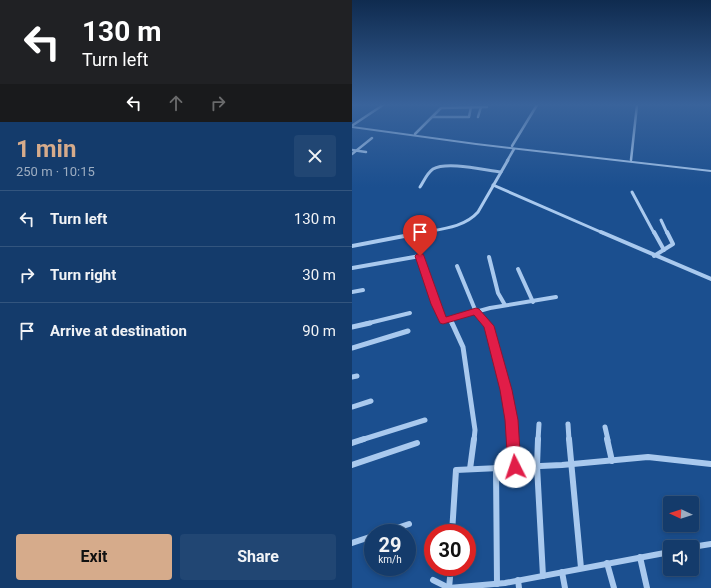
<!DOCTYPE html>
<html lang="en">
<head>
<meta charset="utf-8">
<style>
	:root { --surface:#143b6b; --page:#214673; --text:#f1f3f6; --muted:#9dadc1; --line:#33557e; --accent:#d6ab8b }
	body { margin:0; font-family:Roboto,sans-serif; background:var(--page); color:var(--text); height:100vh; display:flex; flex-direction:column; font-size:15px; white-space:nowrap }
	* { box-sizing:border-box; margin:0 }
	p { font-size:13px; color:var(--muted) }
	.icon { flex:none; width:22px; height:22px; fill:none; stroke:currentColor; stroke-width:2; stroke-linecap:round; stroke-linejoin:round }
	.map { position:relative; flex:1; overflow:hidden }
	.panel { display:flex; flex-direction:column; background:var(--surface); width:352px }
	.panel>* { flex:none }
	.top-card { background:#202124; color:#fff; overflow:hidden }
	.needle { width:26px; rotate:274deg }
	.fabs { position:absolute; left:311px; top:496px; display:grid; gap:8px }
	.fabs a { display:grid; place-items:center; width:36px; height:36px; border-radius:4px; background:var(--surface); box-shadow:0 2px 6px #0003,0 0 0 1px var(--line); font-size:20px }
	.speed { position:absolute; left:12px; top:524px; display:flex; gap:8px; font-size:20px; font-weight:700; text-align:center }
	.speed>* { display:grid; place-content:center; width:52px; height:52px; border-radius:50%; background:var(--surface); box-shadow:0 2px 6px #0003,0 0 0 1px var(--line); line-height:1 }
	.speed small { font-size:10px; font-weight:400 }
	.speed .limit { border:6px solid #d22; background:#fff; color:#111 }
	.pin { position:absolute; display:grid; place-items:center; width:34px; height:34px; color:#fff; margin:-41px -17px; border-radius:50% 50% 50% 0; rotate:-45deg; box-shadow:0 0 4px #0007 }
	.pin .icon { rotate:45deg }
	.me { position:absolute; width:44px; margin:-22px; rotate:356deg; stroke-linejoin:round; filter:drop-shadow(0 0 3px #0008) }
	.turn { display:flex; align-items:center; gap:14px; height:84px; padding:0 16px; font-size:18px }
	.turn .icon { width:52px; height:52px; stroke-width:2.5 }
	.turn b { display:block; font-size:28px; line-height:34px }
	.lanes { display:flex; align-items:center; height:38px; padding:0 16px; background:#0003; justify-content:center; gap:20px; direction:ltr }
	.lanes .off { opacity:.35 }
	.round { display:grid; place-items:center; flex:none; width:42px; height:42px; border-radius:4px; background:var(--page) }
	.overview { display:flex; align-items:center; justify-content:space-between; height:68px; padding:0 16px }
	h1 { font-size:24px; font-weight:700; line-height:30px; color:var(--accent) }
	.action { display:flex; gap:8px; margin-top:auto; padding:8px 16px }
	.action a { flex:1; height:46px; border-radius:4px; background:var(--accent); color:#111; font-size:16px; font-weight:700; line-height:46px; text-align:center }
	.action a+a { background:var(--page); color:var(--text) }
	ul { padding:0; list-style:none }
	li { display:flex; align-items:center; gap:12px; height:56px; padding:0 16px; border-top:1px solid var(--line) }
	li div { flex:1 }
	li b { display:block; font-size:15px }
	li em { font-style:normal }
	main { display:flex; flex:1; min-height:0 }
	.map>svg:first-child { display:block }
</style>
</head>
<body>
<main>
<section class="panel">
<div class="top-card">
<div class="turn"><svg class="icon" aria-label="left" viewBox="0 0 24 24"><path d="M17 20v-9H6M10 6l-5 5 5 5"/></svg><div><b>130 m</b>Turn left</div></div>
<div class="lanes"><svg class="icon" aria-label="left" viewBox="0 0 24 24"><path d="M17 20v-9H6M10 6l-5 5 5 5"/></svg><svg class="icon off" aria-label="ahead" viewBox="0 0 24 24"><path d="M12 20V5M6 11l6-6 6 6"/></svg><svg class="icon off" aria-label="right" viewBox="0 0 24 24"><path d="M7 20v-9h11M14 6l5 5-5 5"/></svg></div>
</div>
<div class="overview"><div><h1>1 min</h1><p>250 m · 10:15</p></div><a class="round"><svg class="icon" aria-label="close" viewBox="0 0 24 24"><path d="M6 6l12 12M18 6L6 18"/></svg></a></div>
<ul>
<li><svg class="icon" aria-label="left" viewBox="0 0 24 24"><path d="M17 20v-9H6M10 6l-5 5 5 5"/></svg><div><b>Turn left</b></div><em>130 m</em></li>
<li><svg class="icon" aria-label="right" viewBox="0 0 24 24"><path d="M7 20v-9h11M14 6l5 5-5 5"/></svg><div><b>Turn right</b></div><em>30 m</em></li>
<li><svg class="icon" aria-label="arrive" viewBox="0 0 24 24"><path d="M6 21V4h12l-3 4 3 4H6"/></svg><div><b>Arrive at destination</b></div><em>90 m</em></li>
</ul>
<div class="action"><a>Exit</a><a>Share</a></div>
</section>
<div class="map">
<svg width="359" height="588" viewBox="0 0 359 588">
	<rect width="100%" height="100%" fill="#1b4f8f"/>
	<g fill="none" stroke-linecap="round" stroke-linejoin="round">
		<g stroke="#a9c9ee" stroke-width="2.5">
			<path d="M81 117H117L119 107"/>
			<path d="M126 117 129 107"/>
			<path d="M1 125 31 105"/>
			<path d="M63 134 89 108 135 107"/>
			<path d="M160 146 185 105"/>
			<path d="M0 150 14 152"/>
			<path d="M0 154 20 138"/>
			<path d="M279 160 285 105"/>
			<path d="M155 161 162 149"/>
		</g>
		<g stroke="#a9c9ee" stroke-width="3">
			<path d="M141 185 251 233"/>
			<path d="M68 187C72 181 75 173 81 169 95 161 132 170 149 172"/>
			<path d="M280 192 302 233"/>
			<path d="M309 220 315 233"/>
			<path d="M68 233C88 229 112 228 126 212L156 160"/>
		</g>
		<g stroke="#a9c9ee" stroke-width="4">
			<path d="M249 232 359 279"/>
			<path d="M302 232 312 250"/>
			<path d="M0 246 73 232"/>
			<path d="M302 256 321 244 315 232"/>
			<path d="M137 257 146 293 153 305"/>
			<path d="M105 266 124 312 135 324"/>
			<path d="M0 268 68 256 83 304 91 321 138 308 204 297"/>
			<path d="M166 269 181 302"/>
			<path d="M0 292 11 290"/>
			<path d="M98 319 100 324"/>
			<path d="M13 324 58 313"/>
		</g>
		<g stroke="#a9c9ee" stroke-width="5">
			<path d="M100 323 111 347 123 430 122 440"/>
			<path d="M134 323C145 335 159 420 161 440"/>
			<path d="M0 327 18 323"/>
			<path d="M0 348 56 331"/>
			<path d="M0 377 5 376"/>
			<path d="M0 407 19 401"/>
			<path d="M216 424 217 440"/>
			<path d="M253 427 256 440"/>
			<path d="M9 440 73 420"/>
			<path d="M186 440 187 424"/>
		</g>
		<g stroke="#a9c9ee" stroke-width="6">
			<path d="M161 439 163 467"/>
			<path d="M186 439 185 466 191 576"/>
			<path d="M217 439 229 568"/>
			<path d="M255 439 260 461"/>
			<path d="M0 443 12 439"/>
			<path d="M0 465 65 443"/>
			<path d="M144 468 145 584"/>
			<path d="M118 469 122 439"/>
			<path d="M30 533 57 524"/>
			<path d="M100 533 104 470 210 465 296 457 359 464"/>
			<path d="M0 543 21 536"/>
			<path d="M340 547 359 544"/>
			<path d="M288 557 295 588"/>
			<path d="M255 563 262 588"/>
			<path d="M210 572 213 588"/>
			<path d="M81 580 97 588 153 583 318 552"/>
			<path d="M166 580 167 588"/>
			<path d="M97 588 99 567"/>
		</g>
		<path fill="#a9c9ee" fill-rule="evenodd" d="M0 126 124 143 359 170V172L124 145 0 128Z"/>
	</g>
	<linearGradient id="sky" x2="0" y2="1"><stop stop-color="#0f2b4f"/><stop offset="0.56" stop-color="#39639b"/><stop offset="1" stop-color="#39639b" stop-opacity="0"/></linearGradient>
	<rect width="359" height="187" fill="url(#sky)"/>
	<path fill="#e11d48" stroke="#92132f" d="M65 254H71L72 256 94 317 124 308 127 309 142 326 160 390 166 420 169 467 167 471 163 473 158 471 156 467 153 420 148 390 132 327 122 315 91 324 88 323 79 304 63 256Z"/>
</svg>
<div class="fabs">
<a><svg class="needle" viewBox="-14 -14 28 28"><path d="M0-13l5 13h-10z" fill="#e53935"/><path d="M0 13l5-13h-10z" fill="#9dadc1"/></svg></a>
<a><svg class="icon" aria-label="sound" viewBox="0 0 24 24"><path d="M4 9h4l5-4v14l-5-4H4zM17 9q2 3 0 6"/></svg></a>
</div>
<div class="speed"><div>29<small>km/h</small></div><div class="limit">30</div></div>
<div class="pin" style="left:68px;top:256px;background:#d93025"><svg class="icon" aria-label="arrive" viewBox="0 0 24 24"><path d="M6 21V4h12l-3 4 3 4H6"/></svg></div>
<svg class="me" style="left:163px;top:467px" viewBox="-20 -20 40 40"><circle r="19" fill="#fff"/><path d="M0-13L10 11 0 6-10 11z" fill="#e11d48"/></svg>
</div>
</main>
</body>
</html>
